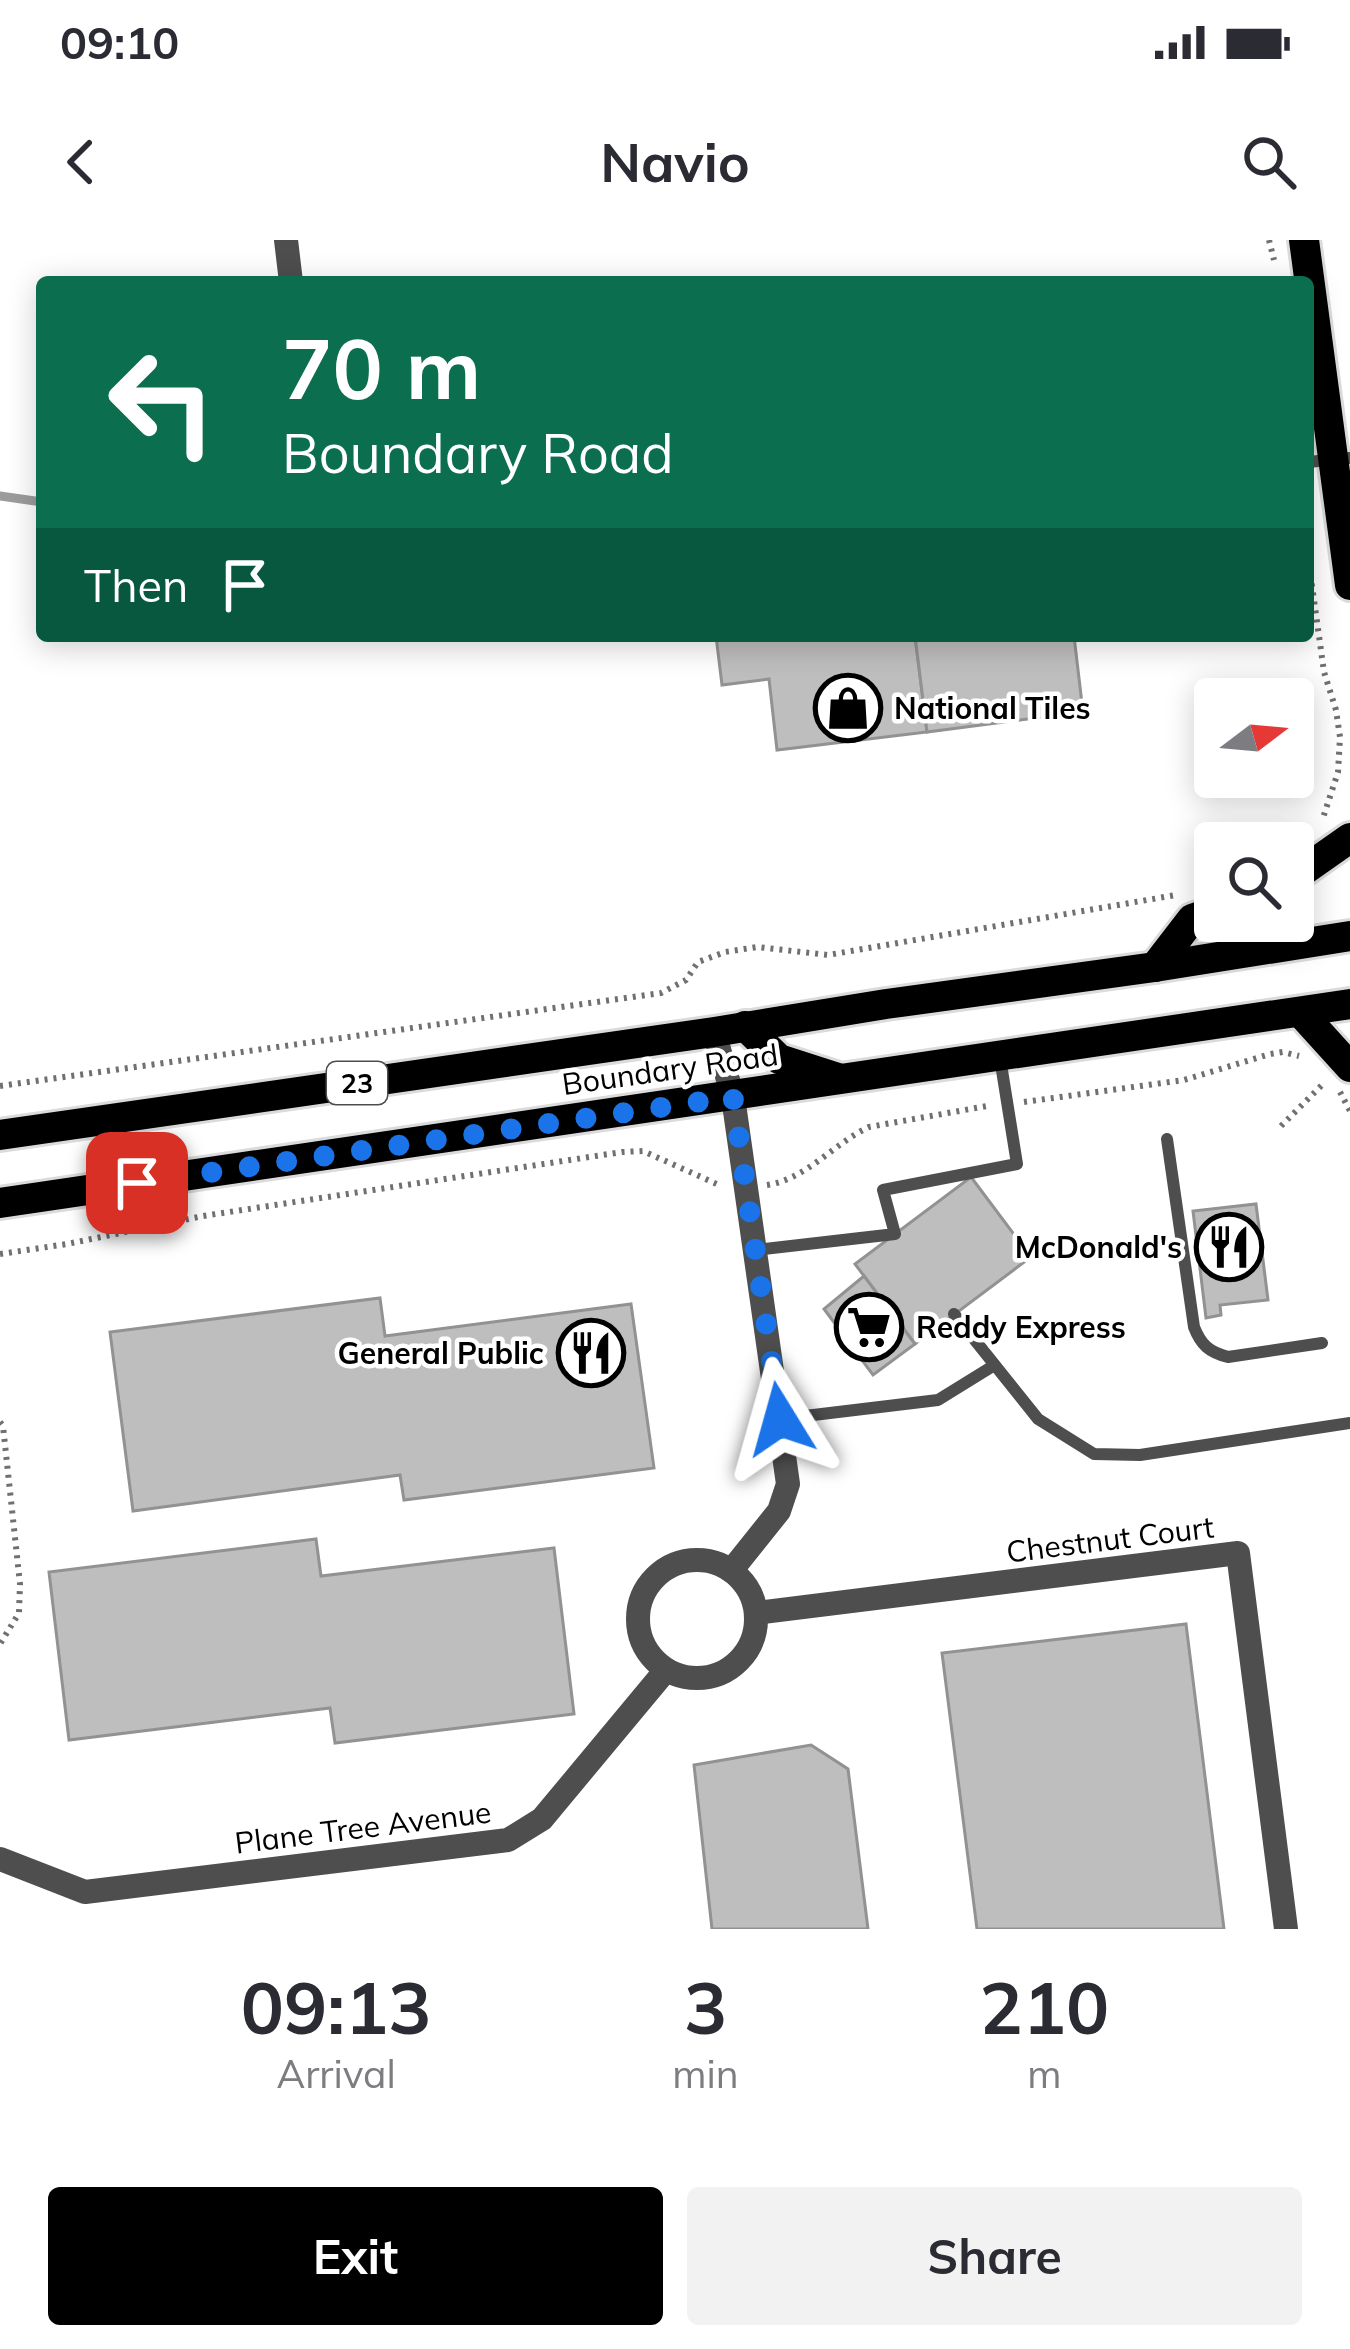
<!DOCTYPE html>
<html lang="en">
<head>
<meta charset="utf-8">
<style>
	:root { --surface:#fff; --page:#f2f2f3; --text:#2b2b33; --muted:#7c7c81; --accent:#000 }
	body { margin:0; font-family:Mulish,sans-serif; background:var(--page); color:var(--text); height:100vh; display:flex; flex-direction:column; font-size:45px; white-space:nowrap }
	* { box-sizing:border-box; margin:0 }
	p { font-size:39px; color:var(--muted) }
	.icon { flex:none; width:66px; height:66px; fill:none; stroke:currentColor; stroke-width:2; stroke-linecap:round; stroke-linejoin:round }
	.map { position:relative; height:1689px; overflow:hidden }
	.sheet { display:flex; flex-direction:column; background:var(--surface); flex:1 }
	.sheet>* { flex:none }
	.top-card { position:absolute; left:36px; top:36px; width:1278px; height:366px; border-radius:12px; box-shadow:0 6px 30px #0003; background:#0b6e4f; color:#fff; overflow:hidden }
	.needle { width:78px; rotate:74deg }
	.buttons { position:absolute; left:1194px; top:438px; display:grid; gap:24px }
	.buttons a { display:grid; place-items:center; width:120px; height:120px; border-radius:12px; background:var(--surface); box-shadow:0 6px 30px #0003; font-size:60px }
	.pin { position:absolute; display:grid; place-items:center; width:102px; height:102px; color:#fff; margin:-51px; border-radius:24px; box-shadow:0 6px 18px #0006 }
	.me { position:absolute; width:132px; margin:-66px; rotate:352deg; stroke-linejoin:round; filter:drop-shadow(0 0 9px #0008) }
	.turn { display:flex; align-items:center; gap:42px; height:252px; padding:0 48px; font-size:54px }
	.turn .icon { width:156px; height:156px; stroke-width:2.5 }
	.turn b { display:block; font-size:84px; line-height:102px }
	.then { display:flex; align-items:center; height:114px; padding:0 48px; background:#0003; gap:24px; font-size:45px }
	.eta { display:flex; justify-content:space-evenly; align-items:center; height:204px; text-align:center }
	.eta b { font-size:72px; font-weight:700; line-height:84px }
	.cta { display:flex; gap:24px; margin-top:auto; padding:24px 48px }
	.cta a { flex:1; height:138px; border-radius:12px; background:var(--accent); color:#fff; font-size:48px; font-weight:700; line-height:138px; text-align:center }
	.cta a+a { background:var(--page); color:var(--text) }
	.status { display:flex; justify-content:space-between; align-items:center; height:84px; padding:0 60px; background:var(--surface); direction:ltr }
	.status svg { height:33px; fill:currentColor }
	header { display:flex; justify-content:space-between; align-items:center; height:156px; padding:0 48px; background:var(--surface); font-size:54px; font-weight:700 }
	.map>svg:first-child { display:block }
</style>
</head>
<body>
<div class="status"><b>09:10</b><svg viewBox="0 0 49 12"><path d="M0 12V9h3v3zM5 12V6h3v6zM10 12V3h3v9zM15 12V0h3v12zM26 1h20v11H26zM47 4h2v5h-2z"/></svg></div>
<header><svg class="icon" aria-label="back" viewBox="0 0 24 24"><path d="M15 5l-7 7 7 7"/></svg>Navio<svg class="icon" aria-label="search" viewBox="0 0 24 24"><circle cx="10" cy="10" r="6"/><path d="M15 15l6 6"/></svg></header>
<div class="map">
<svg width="1350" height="1689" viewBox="0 0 1350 1689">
	<rect width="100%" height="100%" fill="#fff"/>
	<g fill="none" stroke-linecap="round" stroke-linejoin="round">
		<path stroke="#9c9c9c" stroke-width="9" d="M0 256 42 262"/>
	</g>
	<g fill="#bebebe" stroke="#929292" stroke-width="3">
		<path d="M716 396H915L927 492 777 510 769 439 722 445Z"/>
		<path d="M915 396H1074L1083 472 927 492Z"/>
		<path d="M971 937 1031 1017 915 1104 855 1024Z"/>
		<path d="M1256 964 1268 1060 1220 1065 1221 1075 1206 1078 1193 971Z"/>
		<path d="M864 1036 915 1104 873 1135 824 1069Z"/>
		<path d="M380 1058 385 1096 631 1064 654 1228 404 1260 400 1235 133 1271 110 1092Z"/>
		<path d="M316 1299 321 1336 554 1308 574 1474 335 1503 330 1468 69 1500 49 1332Z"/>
		<path d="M1186 1384 1224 1689H977L942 1413Z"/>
		<path d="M811 1505 848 1529 868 1689H712L694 1525Z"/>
	</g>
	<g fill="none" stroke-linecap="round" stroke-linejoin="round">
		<g stroke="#dbdbdb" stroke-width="36">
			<g id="primary">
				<path d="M1304 0 1350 345"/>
				<path d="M1293 638 1350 598"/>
				<path d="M1155 727 1192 679 1215 671"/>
				<path d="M1301 773 1350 827"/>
				<path d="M745 786 779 819 838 838"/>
				<path d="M0 895 714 792 886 764 1155 727 1350 696"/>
				<path d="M0 963 1350 764"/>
			</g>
		</g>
		<g stroke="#707070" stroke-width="6" stroke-dasharray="3 6" stroke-linecap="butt">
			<path d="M1269 0 1274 20"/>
			<path d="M1308 317 1324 432 1336 470 1340 497 1338 532 1323 578"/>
			<path d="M0 846 661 753 686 740 698 722 725 712 757 707 828 715 1176 655"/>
			<path d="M1340 852 1350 871"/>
			<path d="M1024 862 1184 840 1270 814 1283 812 1299 816"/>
			<path d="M1281 886 1325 842"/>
			<path d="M767 945C807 939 834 903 869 887L987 866"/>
			<path d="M0 1014 67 1004 203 976 622 912 643 911 719 945"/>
			<path d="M0 1182 3 1186 20 1344 19 1373 0 1404"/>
		</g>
		<g stroke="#4e4e4e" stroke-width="12">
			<path d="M1308 222 1350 218"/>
			<path d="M1167 899 1194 1087C1201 1105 1209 1112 1228 1117L1322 1103"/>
			<path d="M755 1010 895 994 883 950 1017 924 1000 818"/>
			<path d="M954 1074 1038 1179 1094 1214 1140 1215 1350 1183"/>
			<path d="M780 1179 938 1160 993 1126"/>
		</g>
		<g stroke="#4e4e4e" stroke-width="24">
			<path d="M286 0 291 42"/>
			<path d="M714 792 733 857 788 1244 779 1271 731 1331"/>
			<circle cx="697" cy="1379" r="59"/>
			<path d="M756 1373 1238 1313 1286 1689"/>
			<path d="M0 1619 85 1652 508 1600 542 1579 666 1430"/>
		</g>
		<use href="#primary" stroke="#000" stroke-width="30"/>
	</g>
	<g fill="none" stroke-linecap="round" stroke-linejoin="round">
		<path stroke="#1a73e8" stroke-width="21" stroke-dasharray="0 37.8" d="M137 943 733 857 780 1179"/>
	</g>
	<defs>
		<g id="shop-ring" transform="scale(3.45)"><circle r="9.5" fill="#fff" stroke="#000" stroke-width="1.5"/><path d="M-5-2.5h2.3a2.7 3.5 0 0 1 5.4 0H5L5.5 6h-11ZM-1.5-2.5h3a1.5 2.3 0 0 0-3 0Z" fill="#000"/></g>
		<g id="restaurant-ring" transform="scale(3.45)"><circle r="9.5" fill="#fff" stroke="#000" stroke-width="1.5"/><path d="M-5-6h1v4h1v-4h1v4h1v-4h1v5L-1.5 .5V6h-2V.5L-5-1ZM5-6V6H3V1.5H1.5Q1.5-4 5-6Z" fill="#000"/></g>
		<g id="supermarket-ring" transform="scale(3.45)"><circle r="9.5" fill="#fff" stroke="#000" stroke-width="1.5"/><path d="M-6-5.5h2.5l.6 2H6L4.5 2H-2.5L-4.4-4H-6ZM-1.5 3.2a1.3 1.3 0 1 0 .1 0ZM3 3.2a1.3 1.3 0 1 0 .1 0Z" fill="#000"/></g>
	</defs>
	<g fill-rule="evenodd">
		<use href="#shop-ring" x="848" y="468"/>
		<use href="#restaurant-ring" x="1229" y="1007"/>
		<use href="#supermarket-ring" x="869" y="1087"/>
		<use href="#restaurant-ring" x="591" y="1113"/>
	</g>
	<g text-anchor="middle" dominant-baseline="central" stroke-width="9" stroke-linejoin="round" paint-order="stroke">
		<rect fill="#fff" stroke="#4c4c4c" stroke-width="3" x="327" y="822" width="60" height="42" rx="9"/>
		<g font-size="27" font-weight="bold" fill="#000">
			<text x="357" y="843">23</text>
		</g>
		<g font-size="30" font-weight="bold" fill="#000" stroke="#fff" text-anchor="start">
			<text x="894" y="468">National Tiles</text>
			<text x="1182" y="1007" text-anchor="end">McDonald's</text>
			<text x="916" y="1087">Reddy Express</text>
			<text x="544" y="1113" text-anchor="end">General Public</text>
		</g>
		<g font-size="30" fill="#000" stroke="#fff">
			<text transform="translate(670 829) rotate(-8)">Boundary Road</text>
			<text transform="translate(1110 1299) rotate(-7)">Chestnut Court</text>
			<text transform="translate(363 1587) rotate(-7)">Plane Tree Avenue</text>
		</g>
	</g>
</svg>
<div class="buttons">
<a><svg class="needle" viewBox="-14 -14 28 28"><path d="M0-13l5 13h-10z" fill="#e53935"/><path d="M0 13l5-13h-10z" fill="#7c7c81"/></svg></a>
<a><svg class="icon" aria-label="search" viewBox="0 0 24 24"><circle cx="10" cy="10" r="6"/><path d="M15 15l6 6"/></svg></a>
</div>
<div class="pin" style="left:137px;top:943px;background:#d93025"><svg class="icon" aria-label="arrive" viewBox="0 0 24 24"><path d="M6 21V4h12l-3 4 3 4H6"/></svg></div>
<svg class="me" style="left:780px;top:1179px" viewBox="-20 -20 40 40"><path d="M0-17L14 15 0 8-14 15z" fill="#1a73e8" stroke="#fff" stroke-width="4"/></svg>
<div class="top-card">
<div class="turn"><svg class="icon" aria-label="left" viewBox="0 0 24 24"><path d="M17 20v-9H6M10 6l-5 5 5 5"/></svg><div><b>70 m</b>Boundary Road</div></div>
<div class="then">Then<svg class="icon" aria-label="arrive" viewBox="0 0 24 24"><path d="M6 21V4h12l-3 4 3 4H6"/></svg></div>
</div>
</div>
<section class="sheet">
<div class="eta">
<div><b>09:13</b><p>Arrival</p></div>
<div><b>3</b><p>min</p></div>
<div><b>210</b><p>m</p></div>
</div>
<div class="cta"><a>Exit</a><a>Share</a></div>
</section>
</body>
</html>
